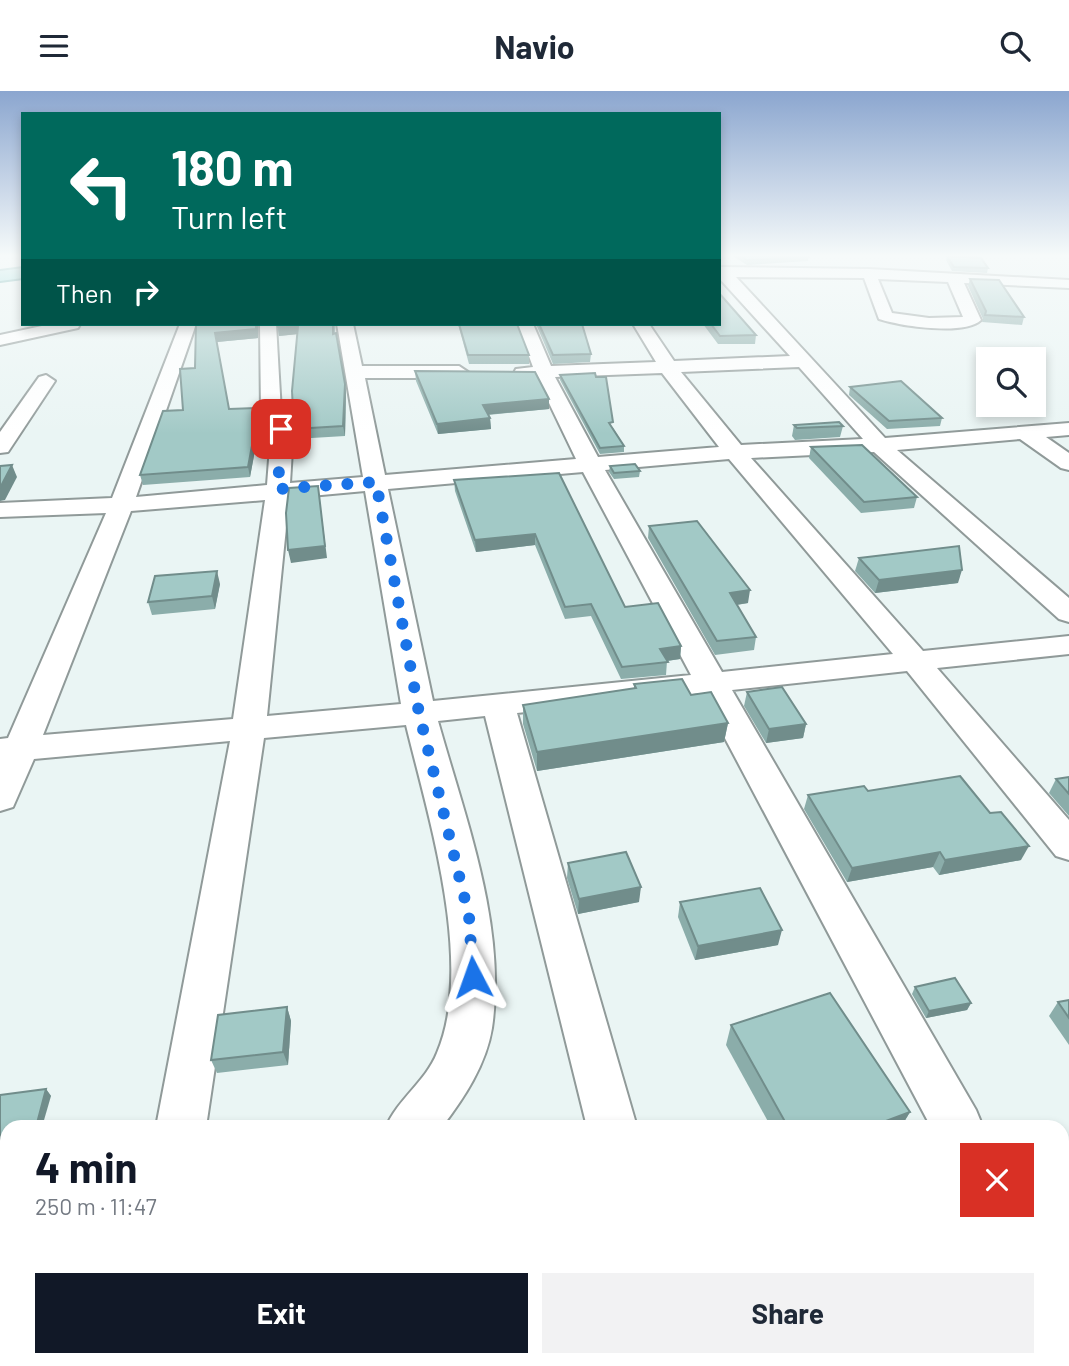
<!DOCTYPE html>
<html lang="en">
<head>
<meta charset="utf-8">
<style>
	:root { --surface:#fff; --page:#f2f2f3; --text:#1f2937; --muted:#747a83; --accent:#111827 }
	body { margin:0; font-family:Barlow,sans-serif; background:var(--page); color:var(--text); height:100vh; display:flex; flex-direction:column; font-size:26px; white-space:nowrap }
	* { box-sizing:border-box; margin:0 }
	p { font-size:23px; color:var(--muted) }
	.icon { flex:none; width:38px; height:38px; fill:none; stroke:currentColor; stroke-width:2; stroke-linecap:round; stroke-linejoin:round }
	.map { position:relative; flex:1; overflow:hidden }
	.drawer { position:absolute; left:0px; top:1029px; width:1069px; height:247px; display:flex; flex-direction:column; background:var(--surface); border-radius:21px 21px 0 0; box-shadow:0 4px 10px #0003 }
	.drawer>* { flex:none }
	.guide { position:absolute; left:21px; top:21px; width:700px; height:214px; border-radius:0px; box-shadow:0 4px 10px #0003; background:#00695c; color:#fff; overflow:hidden }
	.buttons { position:absolute; left:976px; top:256px; display:grid; gap:14px }
	.buttons a { display:grid; place-items:center; width:70px; height:70px; border-radius:0px; background:var(--surface); box-shadow:0 4px 10px #0003; font-size:35px }
	.pin { position:absolute; display:grid; place-items:center; width:60px; height:60px; color:#fff; margin:-30px; border-radius:14px; box-shadow:0 4px 10px #0006 }
	.me { position:absolute; width:77px; margin:-38px; rotate:356deg; stroke-linejoin:round; filter:drop-shadow(0 0 5px #0008) }
	.turn { display:flex; align-items:center; gap:24px; height:147px; padding:0 35px; font-size:32px }
	.turn .icon { width:91px; height:91px; stroke-width:2.5 }
	.turn b { display:block; font-size:49px; line-height:60px }
	.then { display:flex; align-items:center; height:66px; padding:0 35px; background:#0003; gap:14px; font-size:26px }
	.round { display:grid; place-items:center; flex:none; width:74px; height:74px; border-radius:0px; background:var(--page) }
	.overview { display:flex; align-items:center; justify-content:space-between; height:119px; padding:0 35px }
	h1 { font-size:42px; font-weight:700; line-height:52px; color:var(--accent) }
	.primary-button { display:flex; gap:14px; margin-top:auto; padding:14px 35px }
	.primary-button a { flex:1; height:80px; border-radius:0px; background:var(--accent); color:#fff; font-size:28px; font-weight:700; line-height:80px; text-align:center }
	.primary-button a+a { background:var(--page); color:var(--text) }
	header { display:flex; justify-content:space-between; align-items:center; height:91px; padding:0 35px; background:var(--surface); font-size:32px; font-weight:700 }
	.map>svg:first-child { display:block }
</style>
</head>
<body>
<header><svg class="icon" aria-label="menu" viewBox="0 0 24 24"><path d="M4 6h16M4 12h16M4 18h16"/></svg>Navio<svg class="icon" aria-label="search" viewBox="0 0 24 24"><circle cx="10" cy="10" r="6"/><path d="M15 15l6 6"/></svg></header>
<div class="map">
<svg width="1069" height="1275" viewBox="0 0 1069 1275">
	<rect width="100%" height="100%" fill="#eaf5f4"/>
	<g fill="none" stroke-linecap="round" stroke-linejoin="round">
		<g stroke="#909a99" stroke-width="4">
			<g id="street">
				<path d="M719 176 869 178 1069 189V197L964 192 981 229C964 245 901 235 879 228L864 187 736 186 885 347 1069 332V344L1046 346 1069 362V379L1061 377 1020 348 897 359 1069 507V531L1059 528 874 361 751 367 923 560 1069 545V563L937 577 1069 729V769L1056 765 907 580 732 599 976 1019 983 1036H931L701 602 517 622 637 1036H587L485 625 438 630C465 727 507 835 492 937 486 974 464 1007 442 1036H386C398 1008 426 990 437 962 475 873 428 725 406 634L264 647 206 1036H156L230 650 34 668 13 716 0 720V648L8 647 106 422 0 426V412L112 407 180 233H196L136 406 267 394 271 343 261 321 260 233H276L281 321 293 343 290 392 363 386 337 233H353L362 275H459L468 281 459 287H365L385 384 576 368 537 287 523 288 514 282 516 278 533 276 517 233H533L551 275 656 271 633 233H649L674 270 790 265 719 187ZM878 188 948 191 963 226 929 227 892 222ZM799 276 863 348 741 354 681 281ZM662 282 719 356 598 366 555 286ZM729 368 893 563 722 581 605 379ZM583 381 691 584 433 610 388 398ZM365 400 401 613 267 625 289 407ZM265 409 233 628 43 644 131 420Z"/>
				<path d="M51 233H80L78 237 0 254V244Z"/>
				<path d="M46 284 55 290 8 361 0 362V341L39 286Z"/>
				<path d="M1062 1051 1069 1053V1105L1062 1103Z"/>
				<path d="M209 1269H270L267 1275H206Z"/>
			</g>
		</g>
		<g stroke="#147d7a" stroke-width="4">
			<path id="primary" d="M23 177V187L0 190V180Z"/>
		</g>
		<use href="#street" fill="#fff" fill-rule="evenodd"/>
		<use href="#primary" fill="#70d0cd" fill-rule="evenodd"/>
	</g>
	<g fill="#8badaa">
		<path d="M731 164H806L808 166V170L747 174Z"/>
		<path d="M947 165 988 177 987 182 952 180 946 169Z"/>
		<path d="M970 188 1024 226 1022 234 982 231 983 228 968 195Z"/>
		<path d="M196 233H258V247L217 251 229 318 261 327 250 386 143 394 140 384 183 319 195 277Z"/>
		<path d="M277 233H335V243L346 302 345 345 295 348 294 338 297 243 279 245Z"/>
		<path d="M458 233H517L529 264V273H469Z"/>
		<path d="M536 233H582L591 263 590 271 553 273Z"/>
		<path d="M703 233H719L756 244 755 253H718Z"/>
		<path d="M415 280 549 318 488 324 490 327 491 338 438 343 416 290Z"/>
		<path d="M560 284 613 337 624 355V361L600 363 560 289Z"/>
		<path d="M850 296 942 327 940 335 887 338 849 304Z"/>
		<path d="M794 334 843 335 840 346 795 349 792 345Z"/>
		<path d="M811 356 917 406 914 417 861 422 809 367Z"/>
		<path d="M610 375 640 380 639 386 614 388 609 381Z"/>
		<path d="M559 382 625 516 681 555 680 568 667 570 666 584 621 588 591 525 565 528 535 454 476 461 455 400 454 389Z"/>
		<path d="M649 435 748 512 737 514 756 546 754 559 715 564 648 447Z"/>
		<path d="M859 467 958 492 875 502 855 480Z"/>
		<path d="M220 493 215 518 152 524 148 511Z"/>
		<path d="M634 593 691 604 728 632 724 651 537 680 523 633V614L634 598Z"/>
		<path d="M747 601 806 633 803 647 766 652 744 615Z"/>
		<path d="M1069 686V725L1049 702 1056 688Z"/>
		<path d="M868 700 1021 769 939 784 933 776 847 791 804 718 808 704Z"/>
		<path d="M568 772 639 811 578 823 567 787Z"/>
		<path d="M680 811 778 854 695 869 678 826Z"/>
		<path d="M915 896 971 912 967 919 926 927 912 903Z"/>
		<path d="M1069 909V954L1049 925 1058 911Z"/>
		<path d="M287 916 291 930 288 974 217 982 211 969Z"/>
		<path d="M731 934 910 1021 901 1036H771L726 954Z"/>
		<path d="M46 998 51 1005 7 1036V1055L0 1056V1004Z"/>
	</g>
	<g fill="#718d8b">
		<path d="M258 233V247L217 251 215 242Z"/>
		<path d="M298 235 299 243 279 245 278 236Z"/>
		<path d="M345 293 346 302 345 345 343 335Z"/>
		<path d="M549 308V318L483 324V314Z"/>
		<path d="M259 317 261 327 250 386 248 376Z"/>
		<path d="M490 327 491 338 438 343 437 333Z"/>
		<path d="M12 374 17 386 5 409 0 410V397Z"/>
		<path d="M318 395 327 467 291 472 288 459Z"/>
		<path d="M535 443V454L476 461 475 449Z"/>
		<path d="M962 479 958 492 875 502 879 489Z"/>
		<path d="M217 480 220 493 215 518 212 505Z"/>
		<path d="M750 499 748 512 728 515 730 502Z"/>
		<path d="M681 555 680 568 659 571 660 558Z"/>
		<path d="M728 632 724 651 537 680V661Z"/>
		<path d="M806 633 803 647 766 652 769 638Z"/>
		<path d="M1029 755 1021 769 939 784 945 769Z"/>
		<path d="M940 761 933 776 847 791 852 777Z"/>
		<path d="M641 796 639 811 578 823 579 808Z"/>
		<path d="M782 839 778 854 695 869 698 855Z"/>
		<path d="M971 912 967 919 926 927 929 920Z"/>
		<path d="M287 916 291 930 288 974 283 961Z"/>
		<path d="M46 998 51 1005 42 1036H36Z"/>
		<path d="M910 1021 901 1036H870Z"/>
	</g>
	<g fill="#a2c9c6" stroke="#718d8b" stroke-width="2">
		<path d="M739 164H806L808 166 747 169Z"/>
		<path d="M947 165 981 167 988 177 954 176Z"/>
		<path d="M970 188 999 189 1024 226 985 224 986 220Z"/>
		<path d="M719 202 756 244 720 245 711 233H719Z"/>
		<path d="M196 233H256V238L215 242 229 318 259 317 248 376 140 384 163 320 183 319 180 278 195 277Z"/>
		<path d="M277 233H333V243L336 242 345 293 343 335 294 338 292 300 298 235 278 236Z"/>
		<path d="M459 233H517L529 264H468Z"/>
		<path d="M539 233H582L591 263 553 264Z"/>
		<path d="M415 280 535 281 549 308 483 314 490 327 437 333Z"/>
		<path d="M595 282 596 286H606L613 331 609 332 624 355 600 357 560 284Z"/>
		<path d="M901 290 942 327 889 330 850 296Z"/>
		<path d="M839 331 843 335 797 337 794 334Z"/>
		<path d="M862 354 917 406 864 411 811 356Z"/>
		<path d="M635 373 640 380 614 382 610 375Z"/>
		<path d="M12 374 0 397V375Z"/>
		<path d="M559 382 625 516 658 512 681 555 660 558 668 571 622 576 591 513 565 516 535 443 475 449 454 389Z"/>
		<path d="M318 395 325 455 288 459 286 422 289 397Z"/>
		<path d="M697 430 750 499 730 502 756 546 717 550 649 435Z"/>
		<path d="M959 455 962 479 879 489 859 467Z"/>
		<path d="M217 480 212 505 148 511 155 485Z"/>
		<path d="M682 588 691 604 711 601 728 632 537 661 523 614 636 597 634 593Z"/>
		<path d="M782 596 806 633 769 638 747 601Z"/>
		<path d="M960 685 990 722 1001 721 1029 755 945 769 940 761 852 777 808 704 864 695 868 700Z"/>
		<path d="M1069 686V703L1056 688Z"/>
		<path d="M626 761 641 796 579 808 568 772Z"/>
		<path d="M760 797 782 839 698 855 680 811Z"/>
		<path d="M955 887 971 912 929 920 915 896Z"/>
		<path d="M830 902 910 1021 870 1036H788L731 934Z"/>
		<path d="M1069 909V927L1058 911Z"/>
		<path d="M287 916 283 961 211 969 218 924Z"/>
		<path d="M46 998 36 1036H7V1048L0 1049V1004Z"/>
	</g>
	<linearGradient id="sky" x2="0" y2="1"><stop stop-color="#8ba6cf"/><stop offset="0.48" stop-color="#f6fafa"/><stop offset="1" stop-color="#f6fafa" stop-opacity="0"/></linearGradient>
	<rect width="1069" height="343" fill="url(#sky)"/>
	<g fill="none" stroke-linecap="round" stroke-linejoin="round">
		<path stroke="#1a73e8" stroke-width="12" stroke-dasharray="0 21.6" d="M281 338 278 398 376 391 419 622 469 825 473 886"/>
	</g>
</svg>
<div class="buttons">
<a><svg class="icon" aria-label="search" viewBox="0 0 24 24"><circle cx="10" cy="10" r="6"/><path d="M15 15l6 6"/></svg></a>
</div>
<div class="pin" style="left:281px;top:338px;background:#d93025"><svg class="icon" aria-label="arrive" viewBox="0 0 24 24"><path d="M6 21V4h12l-3 4 3 4H6"/></svg></div>
<svg class="me" style="left:473px;top:886px" viewBox="-20 -20 40 40"><path d="M0-17L14 15 0 8-14 15z" fill="#1a73e8" stroke="#fff" stroke-width="4"/></svg>
<div class="guide">
<div class="turn"><svg class="icon" aria-label="left" viewBox="0 0 24 24"><path d="M17 20v-9H6M10 6l-5 5 5 5"/></svg><div><b>180 m</b>Turn left</div></div>
<div class="then">Then<svg class="icon" aria-label="right" viewBox="0 0 24 24"><path d="M7 20v-9h11M14 6l5 5-5 5"/></svg></div>
</div>
<section class="drawer">
<div class="overview"><div><h1>4 min</h1><p>250 m · 11:47</p></div><a class="round" style="background:#d93025;color:#fff"><svg class="icon" aria-label="close" viewBox="0 0 24 24"><path d="M6 6l12 12M18 6L6 18"/></svg></a></div>
<div class="primary-button"><a>Exit</a><a>Share</a></div>
</section>
</div>
</body>
</html>
